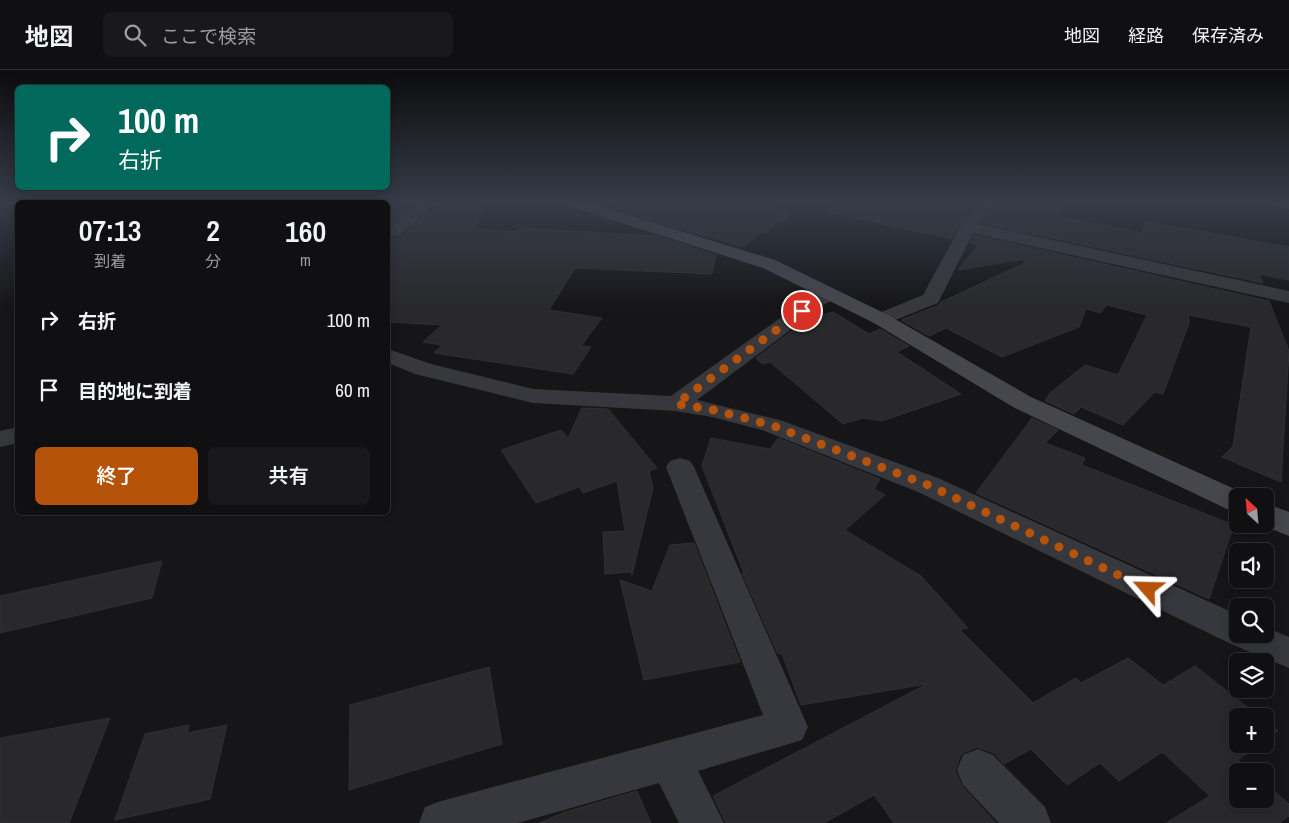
<!DOCTYPE html>
<html lang="ja">
<head>
<meta charset="utf-8">
<style>
	:root { --surface:#101012; --page:#19191b; --text:#f1f3f6; --muted:#9c9d9f; --line:#303032; --accent:#b45309 }
	body { margin:0; font-family:"Archivo Narrow","Noto Sans JP",sans-serif; background:var(--page); color:var(--text); height:100vh; display:flex; flex-direction:column; font-size:19px; white-space:nowrap }
	* { box-sizing:border-box; margin:0 }
	p { font-size:16px; color:var(--muted) }
	.icon { flex:none; width:28px; height:28px; fill:none; stroke:currentColor; stroke-width:2; stroke-linecap:round; stroke-linejoin:round }
	.map { position:relative; flex:1; overflow:hidden }
	.side { position:absolute; left:15px; top:130px; width:375px; height:315px; display:flex; flex-direction:column; background:var(--surface); border-radius:8px; box-shadow:0 2px 12px #0003,0 0 0 1px var(--line) }
	.side>* { flex:none }
	.hud { position:absolute; left:15px; top:15px; width:375px; height:105px; border-radius:8px; box-shadow:0 2px 12px #0003,0 0 0 1px var(--line); background:#00695c; color:#fff; overflow:hidden }
	.needle { width:32px; rotate:334deg }
	.tools { position:absolute; left:1229px; top:418px; display:grid; gap:10px }
	.tools a { display:grid; place-items:center; width:45px; height:45px; border-radius:8px; background:var(--surface); box-shadow:0 2px 12px #0003,0 0 0 1px var(--line); font-size:25px }
	.pin { position:absolute; display:grid; place-items:center; width:42px; height:42px; color:#fff; margin:-21px; border:2px solid #fff; border-radius:50%; box-shadow:0 1px 5px #0007 }
	.me { position:absolute; width:55px; margin:-28px; rotate:295deg; stroke-linejoin:round; filter:drop-shadow(0 0 4px #0008) }
	.turn { display:flex; align-items:center; gap:18px; height:105px; padding:0 20px; font-size:22px }
	.turn .icon { width:65px; height:65px; stroke-width:2.5 }
	.turn b { display:block; font-size:35px; line-height:42px }
	.eta { display:flex; justify-content:space-evenly; align-items:center; height:85px; text-align:center }
	.eta b { font-size:30px; font-weight:600; line-height:35px }
	.cta { display:flex; gap:10px; margin-top:auto; padding:10px 20px }
	.cta a { flex:1; height:58px; border-radius:8px; background:var(--accent); color:#fff; font-size:20px; font-weight:600; line-height:58px; text-align:center }
	.cta a+a { background:var(--page); color:var(--text) }
	ul { padding:0; list-style:none }
	li { display:flex; align-items:center; gap:15px; height:70px; padding:0 20px }
	li div { flex:1 }
	li b { display:block; font-size:19px }
	li em { font-style:normal }
	header { display:flex; align-items:center; gap:30px; box-sizing:border-box; height:70px; padding:0 25px; background:var(--surface); border-bottom:1px solid var(--line) }
	header strong { font-size:24px }
	nav { display:flex; gap:28px; margin-inline-start:auto; font-size:18px }
	.search { width:350px; height:45px; background:var(--page); display:flex; align-items:center; gap:12px; box-sizing:border-box; padding:0 18px; border-radius:8px; color:var(--muted); font-size:19px }
	.map>svg:first-child { display:block }
</style>
</head>
<body>
<header>
<strong>地図</strong>
<div class="search"><svg class="icon" aria-label="search" viewBox="0 0 24 24"><circle cx="10" cy="10" r="6"/><path d="M15 15l6 6"/></svg>ここで検索</div>
<nav><a>地図</a><a>経路</a><a>保存済み</a></nav>
</header>
<div class="map">
<svg width="1289" height="753" viewBox="0 0 1289 753">
	<rect width="100%" height="100%" fill="#161618"/>
	<g fill="#29292c" stroke="#303034">
		<path d="M388 132 405 143 388 157Z"/>
		<path d="M451 132H484L475 159 517 162 519 158 657 166 716 185 712 204 575 198 549 240 602 248 581 276 591 277 573 304 434 283 442 275 423 272 442 255 388 252V171L403 165 427 143H431L435 136Z"/>
		<path d="M609 132H768L789 146 765 163H761L743 177 646 149 609 136Z"/>
		<path d="M829 132H979L959 156 951 169 828 142Z"/>
		<path d="M997 132H1038L1062 136 1056 146 1142 163 1145 152 1289 177V210L1259 204 1263 213 981 153Z"/>
		<path d="M974 165 1269 231 1289 281 1281 412 1222 387 1233 376 1251 257 1188 245 1189 253 1163 324 1155 322 1123 355 1081 337 1074 344 1045 331 1050 323 1085 295 1118 305 1147 245 1107 235 1100 243 1086 239 1079 257 1002 287 946 258 929 266 901 250 939 235 941 232 1025 193 1024 189 958 200 978 175 970 173Z"/>
		<path d="M833 242 869 264 880 259 909 276 897 282 961 324 882 351 863 348 843 354 770 292 762 294 756 288 809 248Z"/>
		<path d="M582 338 608 339 657 398 649 401 653 418 632 505 631 502 605 504 603 462 625 461 617 411 583 423 579 417 536 433 501 380 561 360 568 368Z"/>
		<path d="M1032 348 1058 360 1045 373 1085 388 1082 395 1234 455 1209 529 976 423Z"/>
		<path d="M711 368 770 379 778 368 880 409 874 419 885 425 845 460 921 506 968 558 960 560 1033 633 1076 608 1081 613 1128 588 1163 615 1195 596 1259 646H1238V674H1260L1238 690 1251 701H1238V729H1265V713L1289 734V746L1279 753H1166L1210 726 1162 682 1119 711 1100 693 1067 715 1031 679 1004 694 994 683 977 677 961 684 955 701 962 716 996 753H894L874 725 824 753H726L713 726 927 614 801 635 782 584H778L742 503 745 506 702 396Z"/>
		<path d="M694 473 740 592 644 610 620 510 652 521 670 475Z"/>
		<path d="M162 491 152 528 0 563V526Z"/>
		<path d="M489 597 502 674 349 720 350 635Z"/>
		<path d="M110 648 69 753H0V668Z"/>
		<path d="M1265 651 1278 661 1265 670Z"/>
		<path d="M189 655 187 663 227 655 210 729 115 750 145 664Z"/>
		<path d="M637 721 651 753H539L565 742Z"/>
	</g>
	<g fill="none" stroke-linecap="round" stroke-linejoin="round">
		<g fill="#37383d" fill-rule="evenodd">
			<path d="M421 132H436L402 164 388 169V159Z"/>
			<path d="M981 132H995L978 154 1289 221V233L973 163 938 233 888 253 881 255 874 253 871 249 874 245 923 225 960 157Z"/>
			<path d="M1263 132H1289V139L1265 135Z"/>
			<path d="M829 218 836 220 838 224 836 228 825 234 697 330 780 350 938 408 1238 545V564H1265V557L1289 567V598L1231 574 918 422 762 360 712 347 676 341 533 333 415 304 388 293V279L431 294 533 319 671 326 811 226Z"/>
			<path d="M18 357V373L0 377V361Z"/>
			<path d="M680 388 690 391 694 397 808 657 802 670 698 701 724 753H679L659 713 518 753H419L425 737 441 731 763 645 666 397 670 391Z"/>
			<path d="M978 679 993 685 1045 737 1051 753H999L963 715 957 700 963 685Z"/>
		</g>
		<g fill="#45474d" fill-rule="evenodd">
			<path d="M563 132H586L775 190 888 245 1031 327 1250 426H1238V442L1227 439 1013 337 874 253 763 198 566 135Z"/>
			<path d="M1265 433 1289 442V466L1259 454H1265Z"/>
		</g>
	</g>
	<linearGradient id="sky" x2="0" y2="1"><stop stop-color="#0c0c0d"/><stop offset="0.56" stop-color="#363c48"/><stop offset="1" stop-color="#363c48" stop-opacity="0"/></linearGradient>
	<rect width="1289" height="237" fill="url(#sky)"/>
	<g fill="none" stroke-linecap="round" stroke-linejoin="round">
		<path stroke="#b45309" stroke-width="9" stroke-dasharray="0 16.2" d="M802 241 676 334 714 340 771 355 928 415 1148 519"/>
	</g>
</svg>
<div class="tools">
<a><svg class="needle" viewBox="-14 -14 28 28"><path d="M0-13l5 13h-10z" fill="#e53935"/><path d="M0 13l5-13h-10z" fill="#9c9d9f"/></svg></a>
<a><svg class="icon" aria-label="sound" viewBox="0 0 24 24"><path d="M4 9h4l5-4v14l-5-4H4zM17 9q2 3 0 6"/></svg></a>
<a><svg class="icon" aria-label="search" viewBox="0 0 24 24"><circle cx="10" cy="10" r="6"/><path d="M15 15l6 6"/></svg></a>
<a><svg class="icon" aria-label="layers" viewBox="0 0 24 24"><path d="M12 4l9 5-9 5-9-5zM3 14l9 5 9-5"/></svg></a>
<a>+</a>
<a>−</a>
</div>
<div class="pin" style="left:802px;top:241px;background:#d93025"><svg class="icon" aria-label="arrive" viewBox="0 0 24 24"><path d="M6 21V4h12l-3 4 3 4H6"/></svg></div>
<svg class="me" style="left:1148px;top:519px" viewBox="-20 -20 40 40"><path d="M0-17L14 15 0 8-14 15z" fill="#b45309" stroke="#fff" stroke-width="4"/></svg>
<div class="hud">
<div class="turn"><svg class="icon" aria-label="right" viewBox="0 0 24 24"><path d="M7 20v-9h11M14 6l5 5-5 5"/></svg><div><b>100 m</b>右折</div></div>
</div>
<section class="side">
<div class="eta">
<div><b>07:13</b><p>到着</p></div>
<div><b>2</b><p>分</p></div>
<div><b>160</b><p>m</p></div>
</div>
<ul>
<li><svg class="icon" aria-label="right" viewBox="0 0 24 24"><path d="M7 20v-9h11M14 6l5 5-5 5"/></svg><div><b>右折</b></div><em>100 m</em></li>
<li><svg class="icon" aria-label="arrive" viewBox="0 0 24 24"><path d="M6 21V4h12l-3 4 3 4H6"/></svg><div><b>目的地に到着</b></div><em>60 m</em></li>
</ul>
<div class="cta"><a>終了</a><a>共有</a></div>
</section>
</div>
</body>
</html>
